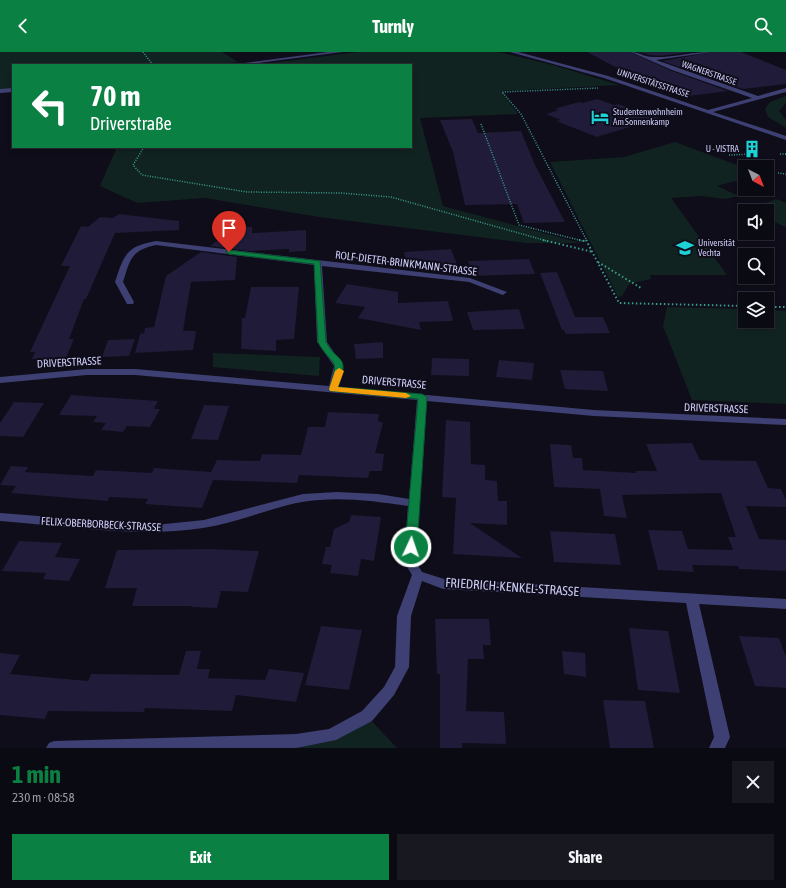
<!DOCTYPE html>
<html lang="en">
<head>
<meta charset="utf-8">
<style>
	:root { --surface:#0a0a13; --page:#181821; --text:#f1f3f6; --muted:#999aa0; --line:#2a2b33; --accent:#0b8043 }
	body { margin:0; font-family:"Asap Condensed",sans-serif; background:var(--page); color:var(--text); height:100vh; display:flex; flex-direction:column; font-size:15px; white-space:nowrap }
	* { box-sizing:border-box; margin:0 }
	p { font-size:13px; color:var(--muted) }
	.icon { flex:none; width:22px; height:22px; fill:none; stroke:currentColor; stroke-width:2; stroke-linecap:round; stroke-linejoin:round }
	.map { position:relative; height:696px; overflow:hidden }
	.drawer { display:flex; flex-direction:column; background:var(--surface); flex:1 }
	.drawer>* { flex:none }
	.top-card { position:absolute; left:12px; top:12px; width:400px; height:84px; border-radius:0px; box-shadow:0 2px 6px #0003,0 0 0 1px var(--line); background:#0b8043; color:#fff; overflow:hidden }
	.needle { width:26px; rotate:138deg }
	.buttons { position:absolute; left:738px; top:108px; display:grid; gap:8px }
	.buttons a { display:grid; place-items:center; width:36px; height:36px; border-radius:0px; background:var(--surface); box-shadow:0 2px 6px #0003,0 0 0 1px var(--line); font-size:20px }
	.pin { position:absolute; display:grid; place-items:center; width:34px; height:34px; color:#fff; margin:-41px -17px; border-radius:50% 50% 50% 0; rotate:-45deg; box-shadow:0 0 4px #0007 }
	.pin .icon { rotate:45deg }
	.me { position:absolute; width:44px; margin:-22px; rotate:3deg; stroke-linejoin:round; filter:drop-shadow(0 0 3px #0008) }
	.turn { display:flex; align-items:center; gap:14px; height:84px; padding:0 12px; font-size:18px }
	.turn .icon { width:52px; height:52px; stroke-width:2.5 }
	.turn b { display:block; font-size:28px; line-height:34px }
	.round { display:grid; place-items:center; flex:none; width:42px; height:42px; border-radius:0px; background:var(--page) }
	.overview { display:flex; align-items:center; justify-content:space-between; height:68px; padding:0 12px }
	h1 { font-size:24px; font-weight:700; line-height:30px; color:var(--accent) }
	.cta { display:flex; gap:8px; margin-top:auto; padding:8px 12px }
	.cta a { flex:1; height:46px; border-radius:0px; background:var(--accent); color:#fff; font-size:16px; font-weight:700; line-height:46px; text-align:center }
	.cta a+a { background:var(--page); color:var(--text) }
	header { display:flex; justify-content:space-between; align-items:center; height:52px; padding:0 12px; background:var(--accent); color:#fff; font-size:18px; font-weight:700 }
	.map>svg:first-child { display:block }
</style>
</head>
<body>
<header><svg class="icon" aria-label="back" viewBox="0 0 24 24"><path d="M15 5l-7 7 7 7"/></svg>Turnly<svg class="icon" aria-label="search" viewBox="0 0 24 24"><circle cx="10" cy="10" r="6"/><path d="M15 15l6 6"/></svg></header>
<div class="map">
<svg width="786" height="696" viewBox="0 0 786 696">
	<rect width="100%" height="100%" fill="#0e0d19"/>
	<g fill="#112320">
		<path d="M0 0H222L238 10 213 13H13V37L0 38Z"/>
		<path d="M359 0H498L553 13 619 33 501 39 518 62 420 66 443 154 581 191H526L319 165 205 146 137 151 100 134 117 95H411V13H254Z"/>
		<path d="M786 44V51L779 59 786 68V76L768 65 765 57 770 50Z"/>
		<path d="M675 90 745 116V133L735 129 717 134 739 144 725 147 701 144 671 146 727 223H650L651 227 629 232 622 244 618 245 550 110 624 105Z"/>
		<path d="M776 147 786 151V175L767 167V159H744Z"/>
		<path d="M667 255 745 257V269H767V258L786 259V352L692 348 663 274Z"/>
		<path d="M213 301 320 305 319 324 213 315Z"/>
		<path d="M367 664 397 696H295Z"/>
	</g>
	<g fill="#1f1b38">
		<path d="M587 0H630L672 19 728 39 689 44 626 17 621 18Z"/>
		<path d="M639 0H692L659 4 650 3Z"/>
		<path d="M713 0H741L786 18V32L743 37 662 9Z"/>
		<path d="M597 47 614 53 618 52 659 66 597 85 556 69 561 68 546 62 559 58 554 57 579 50 583 51Z"/>
		<path d="M472 67 478 81 521 79 535 113 565 170 524 171 517 152 465 153 453 100 440 68Z"/>
		<path d="M119 162 179 169V178L115 181 86 247H84L69 287H74L66 306 32 307 35 300H30L70 214H61L81 174 88 175 100 165 113 166Z"/>
		<path d="M238 175H252V181L306 178V199L289 200V197L250 199 210 194Z"/>
		<path d="M451 197 458 215 408 216 404 200Z"/>
		<path d="M201 200 237 205 235 228 191 230 183 279H196L193 298 135 301 140 282 144 281 145 276 154 275 166 224Z"/>
		<path d="M529 207 535 222 473 224 468 209Z"/>
		<path d="M557 220 575 265H603L610 281 566 282 564 278H562L540 221Z"/>
		<path d="M347 232 398 240V251L448 249 453 269 419 270 421 278 358 266 365 255 335 251Z"/>
		<path d="M251 235H299L294 287 276 288V299L241 297 242 266H245Z"/>
		<path d="M519 257 525 277 473 278 467 260Z"/>
		<path d="M135 287 129 304 102 305 108 288Z"/>
		<path d="M383 290V306L356 307 354 292Z"/>
		<path d="M432 306 469 307V324L431 323Z"/>
		<path d="M499 308 534 311 532 328 496 325Z"/>
		<path d="M560 318 603 319 608 339 565 337Z"/>
		<path d="M71 343 158 349 154 357H160L150 375 127 374 123 380 101 378 106 371 93 370 97 364 59 363Z"/>
		<path d="M14 350 44 351 23 385 0 384V371Z"/>
		<path d="M204 353 229 354 218 388 191 387Z"/>
		<path d="M328 360 379 362 378 369 383 371 375 401 384 402 382 419H370L368 426 299 423 297 431 213 428 202 456 145 452 148 447 109 445 108 449 11 441 16 434 0 433 11 414 28 415 25 420 93 424 96 418 152 421 154 416 211 420 217 408 260 409 262 402 301 403 308 375H325Z"/>
		<path d="M446 368 470 370 471 412 485 413V428L497 429 498 449H507V473L470 471 522 506 453 502 456 446 442 445Z"/>
		<path d="M692 391 700 408 756 409 768 436 781 437 786 448V455L746 454 759 487 786 488V519L739 517 738 514 692 513 694 520 658 518 648 478 682 479 688 497 733 498 728 485H736L721 441 622 443 627 466 604 464 600 437 554 435 550 392 571 393 573 406H582L583 418 636 421 635 419H657L646 392Z"/>
		<path d="M351 463 381 465 374 509 361 507 358 524 330 521 332 513 322 512 326 495H330L334 477 349 470Z"/>
		<path d="M550 479 615 482 621 513 554 510Z"/>
		<path d="M19 489 62 491 55 505 80 507 69 529 43 527 46 521 2 519Z"/>
		<path d="M211 497 259 499 248 540 221 539 217 556 191 555 192 554H132L137 536H105L117 498Z"/>
		<path d="M435 567H489L491 593H483L484 607H468L466 659 504 660 506 692 462 691V696H440V622H437Z"/>
		<path d="M321 574 362 578 349 638 305 633Z"/>
		<path d="M629 576 668 579 680 641 638 638Z"/>
		<path d="M739 584 779 586 786 605V636L755 634Z"/>
		<path d="M186 599H201L197 617H210L208 626 265 628 269 617 304 621 296 650 236 643 232 659 145 656 144 660 48 659 45 667 0 663V601L20 603 10 622 88 629 91 622 179 623Z"/>
		<path d="M562 599 585 601 586 625 564 622Z"/>
		<path d="M603 648 645 649 654 696H610Z"/>
	</g>
	<g fill="none" stroke-linecap="round" stroke-linejoin="round">
		<g stroke="#3b9d8f" stroke-width="1.5" stroke-dasharray="1 1.5" stroke-linecap="butt">
			<path d="M143 0 153 13"/>
			<path d="M481 72 519 173 583 189"/>
			<path d="M144 95 133 113 142 123 247 140 341 141 391 145 547 189"/>
			<path d="M780 102H786"/>
			<path d="M729 103 751 102"/>
			<path d="M778 121 786 122"/>
			<path d="M587 189 521 62 502 40 598 36"/>
		</g>
		<g stroke="#3b9d8f" stroke-width="2" stroke-dasharray="1.5 2.5" stroke-linecap="butt">
			<path d="M543 188 593 200"/>
			<path d="M579 188 585 189"/>
			<path d="M586 188 619 251 745 254"/>
			<path d="M598 210 641 236"/>
			<path d="M767 255H786"/>
		</g>
		<g fill="#3e4073" fill-rule="evenodd">
			<path d="M328 0H342L243 13H229Z"/>
			<path d="M510 0H518L608 24 708 58 752 46 672 18 631 0C638 0 645 5 652 5 672 6 692 0 712 0L656 8 758 44 786 36V40L713 60 786 84V88L604 26Z"/>
			<path d="M13 36V40L0 41V37Z"/>
			<path d="M156 189 470 226 507 240 503 243 500 242 469 230 322 214 327 290 343 314 338 335 594 358 786 367V373L594 364 427 349 416 510 422 520 444 527 786 547V557L699 552 730 685 725 696H709L714 685 686 551 443 537 422 529 411 564 409 615 394 643 372 669 336 688 296 696H46L49 691 54 689 296 682 329 677 362 659 384 635 395 615 397 564 412 523 404 510 408 454C374 449 337 444 302 450 269 456 237 471 203 476 137 486 66 474 0 469V461L155 473 204 468 303 442 337 440 378 442 409 447 417 348 135 323H87L0 331V325L87 317H135L329 334 334 314 317 290 314 213 156 193C131 198 130 208 123 230L134 250 133 252H127L115 230C124 203 126 194 156 189Z"/>
		</g>
	</g>
	<path fill="#0b8043" stroke="#07532c" d="M227 198 320 209 326 290C339 313 350 302 338 335L422 342 427 345 417 495 415 498H407L405 495 418 347 330 339 329 337C341 303 332 316 318 290L314 212 229 202 226 200Z"/>
	<path fill="#f59e0b" d="M339 316 344 319 338 335 406 341 411 344 406 346 330 339 329 337 335 319Z"/>
	<defs>
		<g id="hotel-bare" transform="scale(1.38)"><path d="M-6-4.5h1.5V1H6V5H4.5V3h-9V5H-6ZM-4 0a1.8 1.8 0 1 1 3.6 0ZM.5 0V-2.5h3Q6-2.5 6 0Z" fill="#1cd2d4" stroke="#0e0d19" stroke-width="2.5" paint-order="stroke"/></g>
		<g id="building-bare" transform="scale(1.38)"><path d="M-4-6H4V6H1V3H-1V6H-4ZM-2.5-4.3h1.7v1.8h-1.7ZM.8-4.3h1.7v1.8H.8ZM-2.5-1h1.7V.8h-1.7ZM.8-1h1.7V.8H.8Z" fill="#1cd2d4" stroke="#0e0d19" stroke-width="2.5" paint-order="stroke"/></g>
		<g id="university-bare" transform="scale(1.38)"><path d="M0-5L7-2L0 1L-7-2ZM-4 1L0 2.5L4 1V4Q0 6-4 4Z" fill="#1cd2d4" stroke="#0e0d19" stroke-width="2.5" paint-order="stroke"/></g>
	</defs>
	<g fill-rule="evenodd">
		<use href="#hotel-bare" x="600" y="65"/>
		<use href="#building-bare" x="752" y="97"/>
		<use href="#university-bare" x="685" y="196"/>
	</g>
	<g text-anchor="middle" dominant-baseline="central" stroke-width="4" stroke-linejoin="round" paint-order="stroke">
		<g font-size="9" fill="#cdccf8" stroke="#0e0d19">
			<text transform="translate(709 21) rotate(19)">WAGNERSTRASSE</text>
			<text transform="translate(653 31) rotate(18)">UNIVERSITÄTSSTRASSE</text>
		</g>
		<g font-size="9" fill="#cdccf8" stroke="#0e0d19" text-anchor="start">
			<text x="613" y="60">Studentenwohnheim<tspan x="613" dy="10">Am Sonnenkamp</tspan></text>
			<text x="739" y="97" text-anchor="end">U - VISTRA</text>
			<text x="698" y="191">Universität<tspan x="698" dy="10">Vechta</tspan></text>
		</g>
		<g font-size="11" fill="#cdccf8" stroke="#0e0d19">
			<text transform="translate(406 211) rotate(7)">ROLF-DIETER-BRINKMANN-STRASSE</text>
			<text transform="translate(69 310) rotate(-3)">DRIVERSTRASSE</text>
			<text transform="translate(394 330) rotate(5)">DRIVERSTRASSE</text>
			<text transform="translate(716 356) rotate(2)">DRIVERSTRASSE</text>
			<text transform="translate(101 472) rotate(3)">FELIX-OBERBORBECK-STRASSE</text>
		</g>
		<g font-size="13" fill="#cdccf8" stroke="#0e0d19">
			<text transform="translate(512 535) rotate(4)">FRIEDRICH-KENKEL-STRASSE</text>
		</g>
	</g>
</svg>
<div class="buttons">
<a><svg class="needle" viewBox="-14 -14 28 28"><path d="M0-13l5 13h-10z" fill="#e53935"/><path d="M0 13l5-13h-10z" fill="#999aa0"/></svg></a>
<a><svg class="icon" aria-label="sound" viewBox="0 0 24 24"><path d="M4 9h4l5-4v14l-5-4H4zM17 9q2 3 0 6"/></svg></a>
<a><svg class="icon" aria-label="search" viewBox="0 0 24 24"><circle cx="10" cy="10" r="6"/><path d="M15 15l6 6"/></svg></a>
<a><svg class="icon" aria-label="layers" viewBox="0 0 24 24"><path d="M12 4l9 5-9 5-9-5zM3 14l9 5 9-5"/></svg></a>
</div>
<div class="pin" style="left:229px;top:200px;background:#d93025"><svg class="icon" aria-label="arrive" viewBox="0 0 24 24"><path d="M6 21V4h12l-3 4 3 4H6"/></svg></div>
<svg class="me" style="left:411px;top:495px" viewBox="-20 -20 40 40"><circle r="17" fill="#0b8043" stroke="#fff" stroke-width="3"/><path d="M0-11L8 9 0 5-8 9z" fill="#fff"/></svg>
<div class="top-card">
<div class="turn"><svg class="icon" aria-label="left" viewBox="0 0 24 24"><path d="M17 20v-9H6M10 6l-5 5 5 5"/></svg><div><b>70 m</b>Driverstraße</div></div>
</div>
</div>
<section class="drawer">
<div class="overview"><div><h1>1 min</h1><p>230 m · 08:58</p></div><a class="round"><svg class="icon" aria-label="close" viewBox="0 0 24 24"><path d="M6 6l12 12M18 6L6 18"/></svg></a></div>
<div class="cta"><a>Exit</a><a>Share</a></div>
</section>
</body>
</html>
